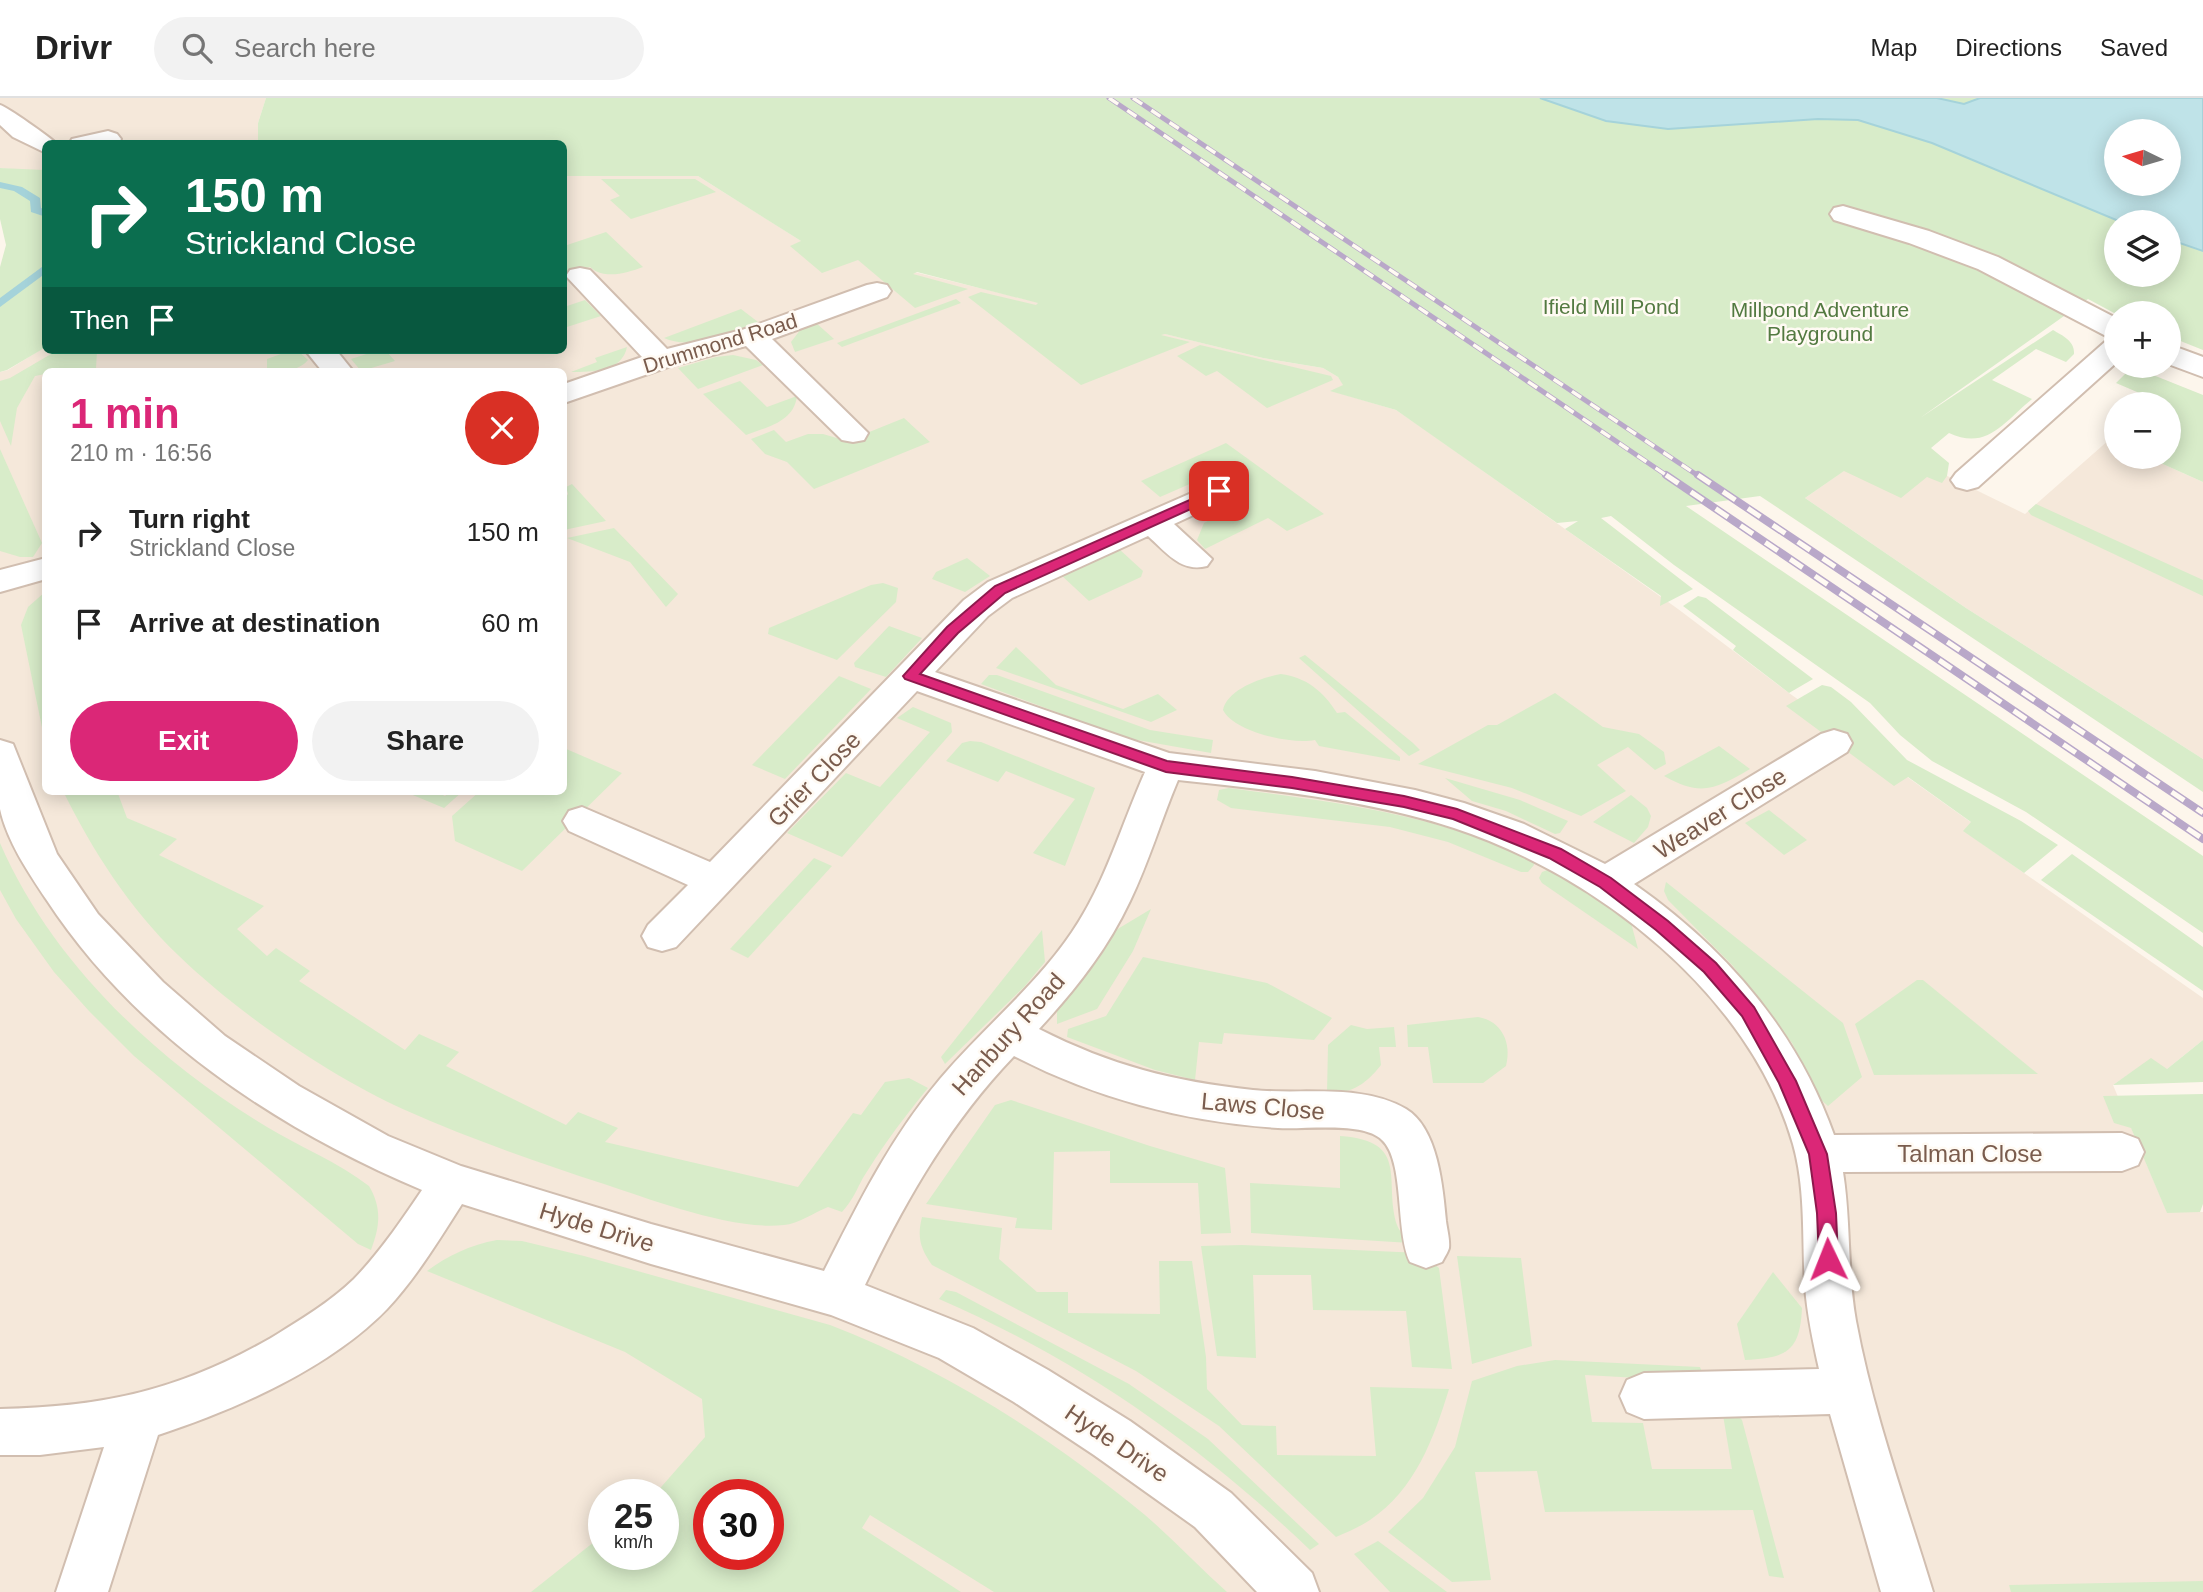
<!DOCTYPE html>
<html lang="en">
<head>
<meta charset="utf-8">
<style>
	:root { --surface:#fff; --page:#f2f2f2; --text:#222; --muted:#767676; --line:#e0e0e0; --accent:#db2777 }
	body { margin:0; font-family:Helvetica,sans-serif; background:var(--page); color:var(--text); height:100vh; display:flex; flex-direction:column; font-size:26px; white-space:nowrap }
	* { box-sizing:border-box; margin:0 }
	p { font-size:23px; color:var(--muted) }
	.icon { flex:none; width:38px; height:38px; fill:none; stroke:currentColor; stroke-width:2; stroke-linecap:round; stroke-linejoin:round }
	.map { position:relative; flex:1; overflow:hidden }
	.panel { position:absolute; left:42px; top:270px; width:525px; height:427px; display:flex; flex-direction:column; background:var(--surface); border-radius:10px; box-shadow:0 4px 18px #0003 }
	.panel>* { flex:none }
	.guide { position:absolute; left:42px; top:42px; width:525px; height:214px; border-radius:10px; box-shadow:0 4px 18px #0003; background:#0b6e4f; color:#fff; overflow:hidden }
	.needle { width:46px; rotate:275deg }
	.buttons { position:absolute; left:2104px; top:21px; display:grid; gap:14px }
	.buttons a { display:grid; place-items:center; width:77px; height:77px; border-radius:50%; background:var(--surface); box-shadow:0 4px 18px #0003; font-size:35px }
	.speed { position:absolute; left:588px; top:1381px; display:flex; gap:14px; font-size:35px; font-weight:700; text-align:center }
	.speed>* { display:grid; place-content:center; width:91px; height:91px; border-radius:50%; background:var(--surface); box-shadow:0 4px 18px #0003; line-height:1 }
	.speed small { font-size:18px; font-weight:400 }
	.speed .limit { border:10px solid #d22; background:#fff; color:#111 }
	.pin { position:absolute; display:grid; place-items:center; width:60px; height:60px; color:#fff; margin:-30px; border-radius:14px; box-shadow:0 4px 10px #0006 }
	.me { position:absolute; width:77px; margin:-38px; rotate:358deg; stroke-linejoin:round; filter:drop-shadow(0 0 5px #0008) }
	.turn { display:flex; align-items:center; gap:24px; height:147px; padding:0 28px; font-size:32px }
	.turn .icon { width:91px; height:91px; stroke-width:2.5 }
	.turn b { display:block; font-size:49px; line-height:60px }
	.then { display:flex; align-items:center; height:66px; padding:0 28px; background:#0003; gap:14px; font-size:26px }
	.round { display:grid; place-items:center; flex:none; width:74px; height:74px; border-radius:37px; background:var(--page) }
	.summary { display:flex; align-items:center; justify-content:space-between; height:119px; padding:0 28px }
	h1 { font-size:42px; font-weight:700; line-height:52px; color:var(--accent) }
	.primary-button { display:flex; gap:14px; margin-top:auto; padding:14px 28px }
	.primary-button a { flex:1; height:80px; border-radius:42px; background:var(--accent); color:#fff; font-size:28px; font-weight:700; line-height:80px; text-align:center }
	.primary-button a+a { background:var(--page); color:var(--text) }
	ul { padding:0; list-style:none }
	li { display:flex; align-items:center; gap:21px; height:91px; padding:0 28px }
	li div { flex:1 }
	li b { display:block; font-size:26px }
	li em { font-style:normal }
	header { display:flex; align-items:center; gap:42px; box-sizing:border-box; height:98px; padding:0 35px; background:var(--surface); border-bottom:2px solid var(--line) }
	header strong { font-size:33px }
	nav { display:flex; gap:38px; margin-inline-start:auto; font-size:24px }
	.search { width:490px; height:63px; background:var(--page); display:flex; align-items:center; gap:18px; box-sizing:border-box; padding:0 24px; border-radius:38px; color:var(--muted); font-size:26px }
	.map>svg:first-child { display:block }
</style>
</head>
<body>
<header>
<strong>Drivr</strong>
<div class="search"><svg class="icon" aria-label="search" viewBox="0 0 24 24"><circle cx="10" cy="10" r="6"/><path d="M15 15l6 6"/></svg>Search here</div>
<nav><a>Map</a><a>Directions</a><a>Saved</a></nav>
</header>
<div class="map">
<svg width="2203" height="1494" viewBox="0 0 2203 1494">
	<rect width="100%" height="100%" fill="#fdf6ec"/>
	<g fill="#f5e8da" fill-rule="evenodd">
		<path d="M0 0H266L258 25V42L250 45 46 46 45 72 34 73 0 70Z"/>
		<path d="M564 78H698L809 148 1263 260 1323 270 1338 279 1344 287 1332 293 1396 312 1421 329 1678 511 1789 595 1972 725 1964 733 2203 900V942L2167 971 2132 974 2113 987 2167 1114H2203V1494H0V274L8 272 45 249 46 252H564ZM46 273H564V693H46ZM604 1396H663V1456H604ZM709 1396H768V1456H709Z"/>
		<path d="M2110 341 2116 344V359H2147L2203 384V661L1966 510 1805 400 1882 346 2025 416Z"/>
	</g>
	<g fill="#d8ecc9" fill-rule="evenodd">
		<path d="M266 0H2203V252L2168 238V215L2116 216 2088 201 1920 320 2053 232C2063 238 2075 243 2074 256L2066 264 2036 251 1992 282 2032 301C2004 324 1987 353 1949 335L1931 350 1949 365 1947 378 1942 385 1927 379 1901 400 1844 373 1805 400 1966 510 2203 661V694L1760 398 1686 408 2203 758V835L2026 714 1932 663 1900 637 1870 605 1674 467 1611 418 1601 420 1693 491 1660 508 1661 498 1565 431 1578 423 1557 425 1396 312 1330 293 1343 287 1338 279 1323 270 1263 260 1165 236 1161 237 1190 244 1081 287 968 199 981 194 1036 207 1038 205 917 174 913 176 968 191 915 210 858 162 822 175 790 148 801 143 698 78H564V46H250L258 42V25ZM2116 33H2168V86H2116ZM2116 124H2168V177H2116Z"/>
		<path d="M0 70 45 72 46 249 7 272 0 274V169L6 147 0 121Z"/>
		<path d="M601 81H695L716 94 631 121 610 102 620 98Z"/>
		<path d="M606 134 643 169C627 175 604 182 590 169L564 177V148Z"/>
		<path d="M956 201 961 205 842 249 837 245Z"/>
		<path d="M585 202 601 218 567 229 564 226V209Z"/>
		<path d="M741 211 758 224C730 234 692 253 664 240Z"/>
		<path d="M815 224 834 241 795 254 791 244 801 231Z"/>
		<path d="M1200 247 1331 278 1333 282 1267 310 1217 273 1206 278 1177 258Z"/>
		<path d="M627 249C622 274 592 274 571 274L597 264 595 260Z"/>
		<path d="M58 252H97L96 271 46 273 45 276 35 278 17 310 11 348 0 323V283L10 280Z"/>
		<path d="M292 252H297L308 262C298 274 282 273 267 273V261Z"/>
		<path d="M379 252H385L395 263 361 273 351 261Z"/>
		<path d="M733 257 756 262 763 267 698 291 678 270 716 259Z"/>
		<path d="M2127 274 2148 275 2203 297V384L2147 359H2168V306H2145L2151 300 2116 285Z"/>
		<path d="M740 283 767 309 797 298C794 324 767 329 746 337L703 296Z"/>
		<path d="M904 320 930 344 814 391 787 364 765 356 751 341 774 332 786 344 808 336H823L847 343Z"/>
		<path d="M1226 345 1324 416 1287 433 1268 420 1205 451 1197 442 1204 425 1249 401 1215 375 1160 399 1141 383Z"/>
		<path d="M0 351 42 445 33 459H20L0 453Z"/>
		<path d="M572 386 606 423 564 432V402L568 396 566 389Z"/>
		<path d="M2036 406 2203 482V498L2031 417 2028 413Z"/>
		<path d="M614 430 678 496 666 509 630 464 567 440Z"/>
		<path d="M1119 451 1143 473 1141 479 1089 503 1060 476Z"/>
		<path d="M967 460 990 478 965 494 932 481 936 474Z"/>
		<path d="M883 485 898 490 896 504 837 562 768 536 769 530 871 487Z"/>
		<path d="M45 494V644L21 527 28 509Z"/>
		<path d="M1698 498 1706 500 1813 581 1789 595 1733 552 1736 548 1683 508Z"/>
		<path d="M889 528 922 540 886 579 855 569 854 565Z"/>
		<path d="M1016 549 1056 587 1123 611 1158 596 1177 612 1151 624 996 570Z"/>
		<path d="M1305 557 1413 645 1420 652 1409 658 1299 560Z"/>
		<path d="M1281 576C1306 579 1324 594 1337 615L1345 614 1400 659V663L1319 648 1315 642C1292 647 1234 634 1223 612 1227 591 1263 579 1281 576Z"/>
		<path d="M989 577H997L1150 632 1213 642 1211 655 1126 640 981 586Z"/>
		<path d="M839 578 871 591 785 681 752 667Z"/>
		<path d="M1822 587 1831 589 1851 604 1907 662 2021 723 2058 747 2024 775 1963 733 1971 724 1908 679 1894 688 1786 608Z"/>
		<path d="M1555 595 1603 629 1639 636 1664 654 1666 666 1655 672 1628 649 1597 667 1626 693 1581 718 1512 690 1418 666 1488 627H1497Z"/>
		<path d="M913 609 951 625 952 634 842 759 787 735 846 675 880 689 930 634 897 620Z"/>
		<path d="M970 643 981 644 1095 690 1065 768 1033 755 1075 701 1006 673 998 684 946 663 962 645Z"/>
		<path d="M1719 648 1750 671C1716 691 1701 699 1664 678Z"/>
		<path d="M564 650 622 675 522 773 455 743 452 718 480 693H564Z"/>
		<path d="M1445 680 1520 702 1568 723 1560 735 1555 736 1506 713 1472 703Z"/>
		<path d="M1229 690C1340 705 1429 715 1533 761L1534 767 1528 774H1521L1448 744 1390 729 1231 710 1217 702 1219 692Z"/>
		<path d="M63 693H117L127 720 177 741 159 757 264 808 237 831 267 858 276 850 310 873 299 883 405 952 419 936 459 954 446 968 566 1027 578 1014 618 1030 605 1044 798 1089 853 1015 861 1017 885 984 909 980 928 990C906 1017 886 1043 868 1072 857 1088 857 1097 842 1114L828 1109C815 1114 798 1126 784 1127 734 1133 652 1102 604 1086 537 1064 470 1041 405 1012 328 977 239 916 178 857 130 811 92 752 63 693Z"/>
		<path d="M410 693H434L445 698 451 693H463L444 710 408 695Z"/>
		<path d="M1631 697 1647 710 1651 718 1648 729 1634 745 1593 724Z"/>
		<path d="M1769 712 1807 742 1784 757 1745 725Z"/>
		<path d="M0 745C52 865 157 963 267 1029 300 1049 338 1064 369 1088 382 1110 380 1128 371 1152L358 1146 134 958 89 913 54 874 16 821 0 792Z"/>
		<path d="M2072 756 2203 849V893L2041 782Z"/>
		<path d="M814 760 832 768 748 860 730 851Z"/>
		<path d="M1550 771 1630 821 1638 851 1542 785 1539 780 1542 774Z"/>
		<path d="M1666 784 1843 925 1862 979 1828 1008 1821 1002 1792 945 1761 904 1733 868 1668 802 1664 793Z"/>
		<path d="M1151 811 1133 853 1097 911 1057 926V911L1102 856 1116 832Z"/>
		<path d="M1042 832 1045 864 1025 888 945 966 941 959Z"/>
		<path d="M1143 859 1267 885 1332 920 1314 942 1224 935 1222 946 1199 944 1195 982 1155 972 1067 939 1068 931 1106 918Z"/>
		<path d="M1917 882H1923L2038 976 1874 977 1855 926Z"/>
		<path d="M1478 919C1502 923 1512 945 1506 968L1483 985H1433L1428 949H1408L1407 927Z"/>
		<path d="M1351 927 1367 931 1394 929 1396 949H1379L1381 967C1366 986 1352 996 1327 995L1328 947Z"/>
		<path d="M2203 942V984L2113 987 2151 960 2167 971Z"/>
		<path d="M2203 996V1106L2200 1114 2167 1115 2131 1030 2114 1025 2103 998Z"/>
		<path d="M1011 1002 1150 1048 1225 1070 1231 1135 1201 1136 1198 1085H1110V1053L1054 1054 1052 1132 1015 1130 1017 1120 926 1106 995 1007Z"/>
		<path d="M1340 1038C1411 1043 1383 1083 1397 1127 1399 1133 1406 1140 1410 1145L1251 1135 1250 1085 1340 1090Z"/>
		<path d="M922 1119 1002 1130 999 1161 1037 1194H1068V1215L1160 1216 1159 1163H1192L1206 1259 1207 1291 1242 1327 1276 1328 1277 1357 1376 1358 1370 1289 1449 1291C1434 1340 1415 1392 1370 1422 1360 1429 1347 1434 1336 1439L1219 1328 1136 1273 932 1167C920 1150 917 1139 922 1119Z"/>
		<path d="M497 1142 522 1143 584 1158 830 1227C944 1271 1051 1339 1145 1417 1173 1441 1199 1469 1227 1494H994L870 1417 862 1430 961 1494H531L604 1436V1456H663V1396H655L705 1339 702 1301 625 1254 427 1173C449 1157 470 1147 497 1142ZM709 1396H768V1456H709Z"/>
		<path d="M1242 1147 1421 1155 1439 1170 1452 1271 1412 1269 1406 1213 1313 1212 1311 1177H1253L1256 1260 1217 1258 1201 1148Z"/>
		<path d="M1457 1158 1521 1160 1532 1248 1472 1266Z"/>
		<path d="M1773 1174 1802 1210C1800 1254 1786 1260 1745 1262L1737 1226Z"/>
		<path d="M946 1192 956 1194 1129 1286 1208 1341 1319 1446 1310 1452C1198 1345 1081 1263 939 1201Z"/>
		<path d="M1555 1262 1700 1269 1703 1276 1692 1283 1585 1277 1592 1324 1643 1325 1652 1371H1732L1723 1317 1736 1316 1742 1322 1784 1480 1769 1478 1753 1412 1545 1414 1537 1373 1475 1374 1491 1482 1452 1484 1388 1434 1423 1400 1455 1349 1472 1283 1517 1268Z"/>
		<path d="M1378 1443 1447 1494H1390L1354 1456Z"/>
		<path d="M2203 1483V1494H2011L2009 1487Z"/>
	</g>
	<path fill="#bfe3e8" stroke="#a5d3da" stroke-width="2" fill-rule="evenodd" d="M1540 0H1937L1964 6 1980 0H2203V153L2168 141V124H2121L1932 45 1858 22 1818 21 1668 31 1606 23ZM2116 33H2168V86H2116Z"/>
	<g fill="none" stroke-linecap="round" stroke-linejoin="round">
		<g fill="#a5d3da" fill-rule="evenodd">
			<path d="M0 84 22 89 40 100 41 110 46 112V119L31 114 30 103 14 93 0 90Z"/>
			<path d="M46 166V175L0 209V200Z"/>
		</g>
		<g stroke="#d1beb0" stroke-width="4">
			<g id="minor">
				<path d="M0 7C6 8 51 40 57 46H46V55L13 39 0 27Z"/>
				<path d="M108 33 117 36 121 41 118 46H69L72 41Z"/>
				<path d="M1843 108 1929 133 1998 159 2116 220V265L1978 389 1967 392 1956 389 1951 382 1956 375 2106 243 2115 240 2106 238 1978 171 1909 145 1834 122 1830 116 1834 110Z"/>
				<path d="M580 170 590 172 667 251 742 232 867 187 877 185 887 187 891 193 887 199 772 241 868 335 864 342 853 344 842 342 746 248 671 268 564 305V286L642 259 566 178 570 172Z"/>
				<path d="M2168 246 2203 259V279L2168 266Z"/>
				<path d="M305 252H336L353 273H322Z"/>
				<path d="M1219 383 1230 386 1235 393 1230 400 1174 426 1212 461 1207 468C1181 475 1166 454 1148 438L1012 500 988 518 935 574 1169 655 1315 673 1415 692 1464 705 1524 726 1605 766 1821 636 1834 632 1847 636 1852 645 1847 654 1634 786C1725 850 1796 931 1834 1037L2122 1035 2138 1041 2144 1054 2138 1067 2122 1073 1843 1074C1851 1124 1847 1174 1856 1223 1873 1315 1906 1405 1933 1494H1881L1830 1316 1644 1321 1627 1314 1620 1298 1627 1282 1644 1275 1819 1271C1813 1244 1807 1216 1805 1188 1802 1141 1806 1092 1793 1046 1750 896 1597 777 1454 730 1365 701 1270 692 1178 682 1161 722 1149 764 1130 803 1107 852 1075 892 1039 931 1112 968 1172 983 1253 992 1302 997 1362 985 1406 1011 1438 1030 1443 1090 1446 1123 1447 1131 1450 1142 1449 1150 1448 1154 1444 1160 1442 1164L1426 1170 1410 1164C1395 1133 1405 1063 1382 1042 1363 1023 1304 1032 1278 1030 1185 1024 1097 1001 1014 958 949 1026 905 1103 865 1187L973 1230 1048 1272 1130 1323 1231 1395 1312 1475 1319 1494H1257L1195 1429 1094 1357 1014 1304 939 1260 831 1217 651 1166 462 1106C439 1142 416 1180 387 1211 330 1270 235 1312 158 1337L108 1494H56L104 1349 40 1357H0V1311C105 1309 180 1292 271 1240 300 1222 329 1205 354 1181 380 1154 401 1123 422 1092 275 1030 134 936 46 801 28 774 7 743 0 711 0 690 0 664 0 642L13 646 57 756 98 816 163 884 225 938 299 988 388 1038 461 1068 651 1126 824 1173C858 1106 891 1039 940 981 982 931 1035 889 1072 834 1105 786 1121 728 1145 674L917 593 676 849 662 853 648 849 642 838 648 827 688 787 569 733 563 723 569 713 582 709 710 764 964 502 988 484Z"/>
				<path d="M46 460V481L0 494V472Z"/>
			</g>
		</g>
		<use href="#minor" fill="#fff" fill-rule="evenodd"/>
		<g stroke="#b9a8c9" stroke-width="5">
			<g id="rail-far1">
				<path d="M1109 0 1669 379"/>
				<path d="M1133 0 1700 379"/>
			</g>
		</g>
		<g stroke="#b9a8c9" stroke-width="8">
			<g id="rail">
				<path d="M1666 377 2203 741"/>
				<path d="M1698 377 2203 715"/>
			</g>
		</g>
		<use href="#rail-far1" stroke="#fffaf3" stroke-width="3.5" stroke-dasharray="11" stroke-linecap="butt"/>
		<use href="#rail" stroke="#fffaf3" stroke-width="5" stroke-dasharray="15" stroke-linecap="butt"/>
	</g>
	<path fill="#db2777" stroke="#8e194d" stroke-width="2" d="M1219 389 1224 391V396L1005 495 958 535 920 576 1167 663 1292 679 1404 698 1457 711 1561 751 1611 780 1668 823 1716 865 1754 909 1796 983 1827 1056 1836 1115 1838 1161 1835 1167 1828 1169 1821 1167 1819 1161 1817 1115 1809 1056 1779 985 1742 918 1704 874 1656 832 1600 789 1549 760 1453 721 1404 709 1292 690 1166 674 905 581 903 578 947 529 995 488Z"/>
	<g text-anchor="middle" dominant-baseline="central" stroke-width="5" stroke-linejoin="round" paint-order="stroke">
		<g font-size="21" fill="#537a41" stroke="#fffaf3">
			<text x="1611" y="208">Ifield Mill Pond</text>
			<text x="1820" y="211">Millpond Adventure<tspan x="1820" dy="24">Playground</tspan></text>
		</g>
		<g font-size="21" fill="#7a5c4d" stroke="#fffaf3">
			<text transform="translate(720 245) rotate(-17)">Drummond Road</text>
		</g>
		<g font-size="24" fill="#7a5c4d" stroke="#fffaf3">
			<text transform="translate(814 681) rotate(-46)">Grier Close</text>
			<text transform="translate(1720 715) rotate(-32)">Weaver Close</text>
			<text transform="translate(1008 936) rotate(-48)">Hanbury Road</text>
			<text transform="translate(1263 1008) rotate(5)">Laws Close</text>
			<text x="1970" y="1055">Talman Close</text>
			<text transform="translate(597 1129) rotate(17)">Hyde Drive</text>
			<text transform="translate(1117 1345) rotate(34)">Hyde Drive</text>
		</g>
	</g>
</svg>
<div class="buttons">
<a><svg class="needle" viewBox="-14 -14 28 28"><path d="M0-13l5 13h-10z" fill="#e53935"/><path d="M0 13l5-13h-10z" fill="#767676"/></svg></a>
<a><svg class="icon" aria-label="layers" viewBox="0 0 24 24"><path d="M12 4l9 5-9 5-9-5zM3 14l9 5 9-5"/></svg></a>
<a>+</a>
<a>−</a>
</div>
<div class="speed"><div>25<small>km/h</small></div><div class="limit">30</div></div>
<div class="pin" style="left:1219px;top:393px;background:#d93025"><svg class="icon" aria-label="arrive" viewBox="0 0 24 24"><path d="M6 21V4h12l-3 4 3 4H6"/></svg></div>
<svg class="me" style="left:1828px;top:1161px" viewBox="-20 -20 40 40"><path d="M0-17L14 15 0 8-14 15z" fill="#db2777" stroke="#fff" stroke-width="4"/></svg>
<div class="guide">
<div class="turn"><svg class="icon" aria-label="right" viewBox="0 0 24 24"><path d="M7 20v-9h11M14 6l5 5-5 5"/></svg><div><b>150 m</b>Strickland Close</div></div>
<div class="then">Then<svg class="icon" aria-label="arrive" viewBox="0 0 24 24"><path d="M6 21V4h12l-3 4 3 4H6"/></svg></div>
</div>
<section class="panel">
<div class="summary"><div><h1>1 min</h1><p>210 m · 16:56</p></div><a class="round" style="background:#d93025;color:#fff"><svg class="icon" aria-label="close" viewBox="0 0 24 24"><path d="M6 6l12 12M18 6L6 18"/></svg></a></div>
<ul>
<li><svg class="icon" aria-label="right" viewBox="0 0 24 24"><path d="M7 20v-9h11M14 6l5 5-5 5"/></svg><div><b>Turn right</b><p>Strickland Close</p></div><em>150 m</em></li>
<li><svg class="icon" aria-label="arrive" viewBox="0 0 24 24"><path d="M6 21V4h12l-3 4 3 4H6"/></svg><div><b>Arrive at destination</b></div><em>60 m</em></li>
</ul>
<div class="primary-button"><a>Exit</a><a>Share</a></div>
</section>
</div>
</body>
</html>
